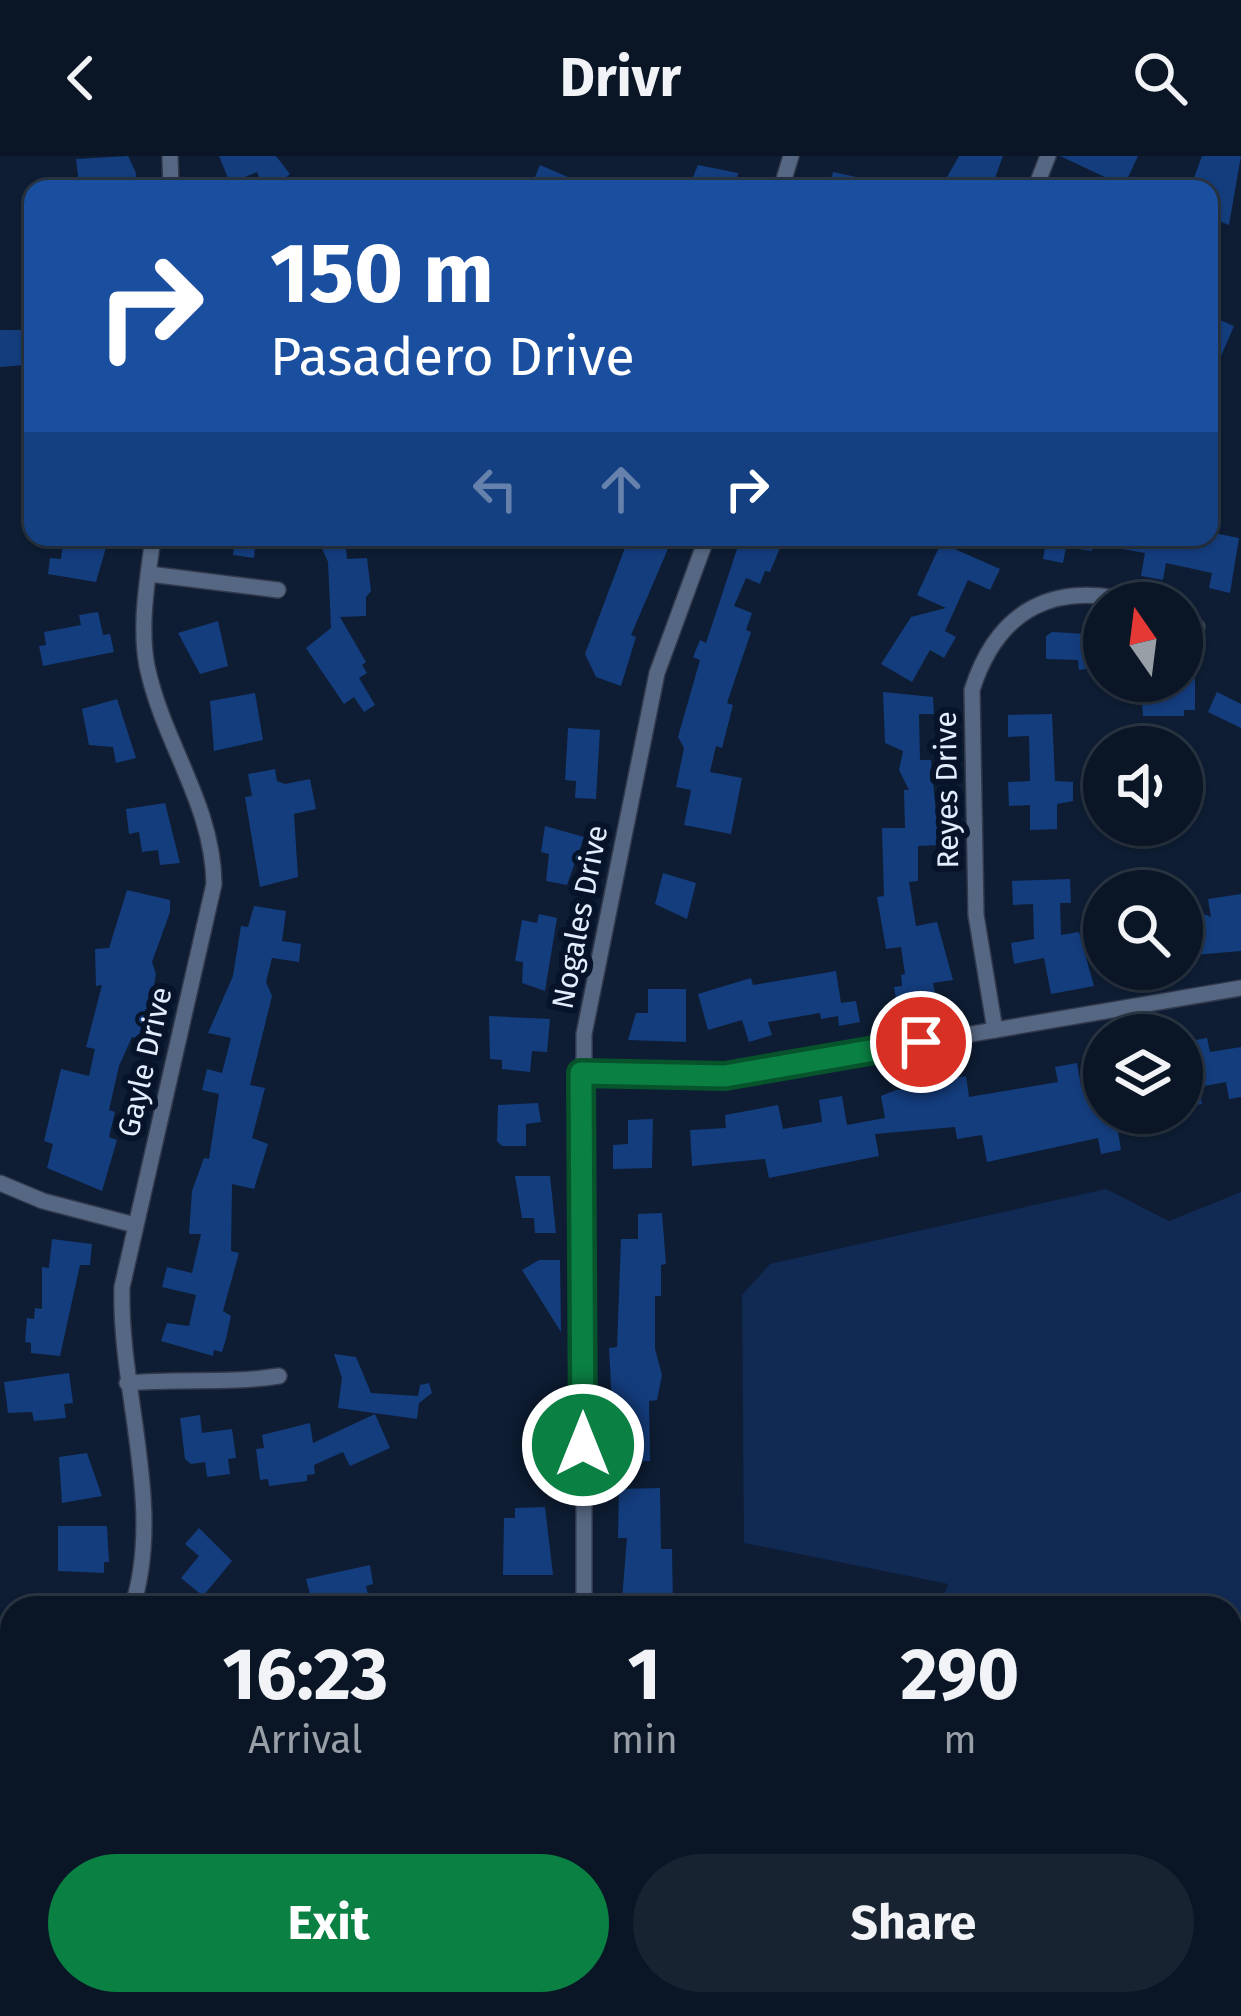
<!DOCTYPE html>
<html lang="en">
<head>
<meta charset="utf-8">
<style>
	:root { --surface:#0a1626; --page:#182332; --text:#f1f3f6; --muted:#999fa7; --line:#2a3543; --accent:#0b8043 }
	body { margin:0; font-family:"Fira Sans",sans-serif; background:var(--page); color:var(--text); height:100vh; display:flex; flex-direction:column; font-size:45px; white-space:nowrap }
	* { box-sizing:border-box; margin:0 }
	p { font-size:39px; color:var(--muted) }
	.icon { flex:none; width:66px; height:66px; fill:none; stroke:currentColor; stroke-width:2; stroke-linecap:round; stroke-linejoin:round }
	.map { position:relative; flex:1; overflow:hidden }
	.panel { position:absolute; left:0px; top:1440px; width:1242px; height:420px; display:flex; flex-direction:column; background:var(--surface); border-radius:36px 36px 0 0; box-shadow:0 3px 9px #0004,0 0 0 3px var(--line) }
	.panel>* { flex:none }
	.banner { position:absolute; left:24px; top:24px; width:1194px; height:366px; border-radius:24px; box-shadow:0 3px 9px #0004,0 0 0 3px var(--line); background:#1a4fa0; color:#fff; overflow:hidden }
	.needle { width:78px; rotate:346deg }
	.tools { position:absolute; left:1083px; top:426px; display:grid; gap:24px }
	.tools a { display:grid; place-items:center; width:120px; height:120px; border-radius:50%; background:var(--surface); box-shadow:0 3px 9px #0004,0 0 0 3px var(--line); font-size:60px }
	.pin { position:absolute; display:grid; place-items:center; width:102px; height:102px; color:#fff; margin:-51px; border:6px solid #fff; border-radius:50%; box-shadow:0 3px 12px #0007 }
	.me { position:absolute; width:132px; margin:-66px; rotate:0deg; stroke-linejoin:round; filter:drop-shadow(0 0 9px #0008) }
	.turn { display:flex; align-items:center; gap:42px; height:252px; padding:0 48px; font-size:54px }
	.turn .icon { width:156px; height:156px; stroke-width:2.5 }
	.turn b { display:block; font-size:84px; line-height:102px }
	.lanes { display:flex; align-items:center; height:114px; padding:0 48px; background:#0003; justify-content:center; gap:60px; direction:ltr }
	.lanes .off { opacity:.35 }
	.eta { display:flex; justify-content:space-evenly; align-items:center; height:204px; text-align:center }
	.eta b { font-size:72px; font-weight:700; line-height:84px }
	.button { display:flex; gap:24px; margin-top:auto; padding:24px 48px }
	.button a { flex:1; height:138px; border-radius:72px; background:var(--accent); color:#fff; font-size:48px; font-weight:700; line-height:138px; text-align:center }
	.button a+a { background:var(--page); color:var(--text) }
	header { display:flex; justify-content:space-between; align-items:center; height:156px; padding:0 48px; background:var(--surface); font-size:54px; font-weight:700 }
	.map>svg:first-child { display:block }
</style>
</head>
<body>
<header><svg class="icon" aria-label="back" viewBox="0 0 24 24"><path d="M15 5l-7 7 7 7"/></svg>Drivr<svg class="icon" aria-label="search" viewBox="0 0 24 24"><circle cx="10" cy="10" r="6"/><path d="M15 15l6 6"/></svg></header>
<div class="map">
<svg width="1241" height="1860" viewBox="0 0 1241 1860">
	<rect width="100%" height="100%" fill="#0e1d33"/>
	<path fill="#102a54" d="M1106 1033 1169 1065 1241 1036V1860H652L663 1848H1230V1452H939L948 1428 744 1387 742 1139 770 1108Z"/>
	<g fill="#143d7d">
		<path d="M128 0 136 17 135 33 79 29 76 3Z"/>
		<path d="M219 0H276L290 18 278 28 273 23 261 27 257 16 230 27Z"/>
		<path d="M959 0H1003L991 33 943 28Z"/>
		<path d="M1060 0H1138L1124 30Z"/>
		<path d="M1202 0H1241L1229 69 1209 61V33H1190Z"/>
		<path d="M540 9 596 33H530Z"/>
		<path d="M698 9 738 17 735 33H688Z"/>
		<path d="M833 16 884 27V33H829Z"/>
		<path d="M1213 161 1234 170 1209 228V171Z"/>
		<path d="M0 174H26L25 209 0 211Z"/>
		<path d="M1209 376 1239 382 1230 437 1209 432 1212 417 1166 407 1163 424 1141 420 1145 397 1094 388V381H1209Z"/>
		<path d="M64 381H109L96 426 48 418 50 402 61 403Z"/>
		<path d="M235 381H256L254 402 233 399Z"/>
		<path d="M317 381H345L347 403 367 402 371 435 366 441V460L340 461 366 506 362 509 367 517 359 522 375 549 364 556 354 541 344 548 306 492 331 472 328 406Z"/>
		<path d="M629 381H673L631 479 636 481 621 530 596 521 585 498Z"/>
		<path d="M741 381H779L782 387 770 416 765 415 760 428 746 422 734 450 752 457 746 474 751 476 727 547 733 549 722 592 716 590 710 616 742 622 731 678 684 669 691 634 676 631 684 592 678 581 700 504 693 501 700 484 706 487Z"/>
		<path d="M1047 381H1094L1092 395 1066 391 1063 407 1043 403Z"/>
		<path d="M941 387 1000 413 990 434 968 424 945 475 956 481 944 502 930 494 912 526 881 508 911 461 946 452 917 439Z"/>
		<path d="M98 456 103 479 110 478 114 496 43 510 39 490 46 489 44 476 81 469 79 459Z"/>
		<path d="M218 465 228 510 200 518 178 477Z"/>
		<path d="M1052 476 1104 479V510L1079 514 1078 504 1046 503V480Z"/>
		<path d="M1195 523V554H1184V560H1143L1140 525Z"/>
		<path d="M883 536 933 541 934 558H919L920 604H931L939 689 918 690V725L909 726 916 770 937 766 953 824 933 827 937 849 898 856 894 831 902 830 901 819 905 818 901 791 886 793 877 741 884 740 882 672H905L904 634H909L899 614 903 595 885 587Z"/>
		<path d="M1217 536 1241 548V572L1208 556Z"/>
		<path d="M255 537 263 584 214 595 210 545Z"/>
		<path d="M117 543 136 602 116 607 113 591 89 589 82 553Z"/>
		<path d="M1052 558 1055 625 1073 626V645L1057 648V673L1030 674V649L1009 650 1008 626 1030 625 1029 580 1008 581V559Z"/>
		<path d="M568 572 600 574 596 643 575 642 576 625 565 624Z"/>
		<path d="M275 613 277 625 285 628 310 623 316 653 294 658 298 721 260 731 245 641 252 640 248 618Z"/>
		<path d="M165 647 180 707 160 709 158 694 142 696 139 676 129 678 126 653Z"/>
		<path d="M545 670 584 681 567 729 546 725 549 698 541 696Z"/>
		<path d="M663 717 696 727 687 763 655 748Z"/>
		<path d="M1070 723 1071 747H1060L1061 779 1079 776 1094 830 1051 838 1044 802 1014 808 1011 787 1034 783 1033 748 1013 749 1012 725Z"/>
		<path d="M127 734 170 744V756L152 806 156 818 144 884 132 881 119 910 109 954 115 956 109 981 117 984 102 1035 47 1012 53 988 44 985 61 913 89 920 95 893 86 891 102 829 96 830 95 793 109 792Z"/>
		<path d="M1241 738V795L1182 800V749L1211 761 1208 743Z"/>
		<path d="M254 750 286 755 282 785 301 788 299 806 272 802 266 826 272 840 250 929 265 932 252 982 268 988 254 1033 232 1028 231 1095 239 1097 223 1155 231 1160 226 1183 222 1196 214 1194 213 1200 161 1185 167 1167 189 1170 196 1139 162 1131 167 1111 192 1117 201 1078H189L192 1035 204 1002 209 1003 219 938 202 934 207 913 222 917 231 882 208 877 233 820 241 770 248 771Z"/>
		<path d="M539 758 557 762 545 835 522 827 523 806 515 805 522 764 537 767Z"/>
		<path d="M836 815 841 847 856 845 860 866 839 870 838 860 821 863 820 857 768 866 772 879 749 886 742 864 708 874 698 838 751 822 753 829Z"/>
		<path d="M648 833H686V886L628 884 636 857H648Z"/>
		<path d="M489 860 550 863 547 896 532 895 530 916 502 913V904L490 903Z"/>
		<path d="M1207 882 1210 896 1241 891V941L1229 943 1226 926 1199 931 1202 948 1182 952V900L1195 909 1190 885Z"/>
		<path d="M1077 907 1081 930 1104 926V957H1115L1121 994 1101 998 1098 982 987 1006 982 979 957 983 955 971 875 978 879 1000 769 1022 765 1003 692 1010 690 974 726 972 725 959 778 949 783 973 822 966 819 944 842 940 847 969 885 962 881 940 896 934 949 929 948 923 966 920 969 941 1058 926 1055 911Z"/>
		<path d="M538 947 541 966 526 968V990H502L497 985 498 949Z"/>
		<path d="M653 963 652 1012 613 1013V989L628 988V964Z"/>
		<path d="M515 1020H550L556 1077H535L534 1062H522Z"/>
		<path d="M662 1057 666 1108 661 1109V1140H655V1193L662 1219 657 1244 649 1245 650 1305 615 1306 609 1192 617 1191 621 1083H638V1058Z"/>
		<path d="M52 1083 92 1088 90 1109H80L60 1200 31 1197V1187L25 1186 27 1162 34 1163 35 1152 42 1153V1111L49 1112Z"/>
		<path d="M539 1104H560L561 1176 522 1114Z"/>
		<path d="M334 1198 356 1201 371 1237 418 1240 420 1229 429 1227 432 1237 419 1247 417 1263 338 1252 342 1222Z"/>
		<path d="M69 1217 73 1247 64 1248 66 1262 34 1265 32 1256 8 1257 4 1226Z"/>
		<path d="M375 1258 390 1292 350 1310 343 1296 314 1309 315 1318 307 1319V1325L269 1330 268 1323 260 1324 256 1293 264 1292 262 1279 310 1267 313 1287Z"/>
		<path d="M200 1259 202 1277 232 1273 236 1302 228 1303 230 1318 207 1321 205 1306 191 1308 185 1303 180 1262Z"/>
		<path d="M87 1297 102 1340 62 1347 59 1301Z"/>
		<path d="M660 1332 661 1393H672L673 1452H629V1443H622L627 1382H618L619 1333Z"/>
		<path d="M545 1351 553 1419H503L504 1362H515V1352Z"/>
		<path d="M58 1370H107L109 1406H104V1417L58 1415Z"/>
		<path d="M199 1372 232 1405 203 1440 181 1422 199 1400 185 1388Z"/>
		<path d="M370 1409 373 1428 366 1430 371 1452H325L322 1439 311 1442 306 1423Z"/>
		<path d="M44 1437 80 1451V1452H38Z"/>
	</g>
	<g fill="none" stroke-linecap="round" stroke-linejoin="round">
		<g stroke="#32394c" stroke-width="18">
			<g id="minor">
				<path d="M170 0 171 33"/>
				<path d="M781 33 791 0"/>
				<path d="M1035 33 1048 0"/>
				<path d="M149 418 278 434"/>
				<path d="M1182 464 1197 471"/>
				<path d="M995 874 976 759 972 534C998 452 1056 424 1138 447"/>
				<path d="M581 917 725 920 1241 832"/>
				<path d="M0 1027 43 1045 135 1069"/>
				<path d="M127 1227C178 1222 228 1228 279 1220"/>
				<path d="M132 1452C165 1350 119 1236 122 1131L214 728C213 648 163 587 147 510 139 468 148 422 153 381"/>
				<path d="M584 1452V878L657 517 707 381"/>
				<path d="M0 1587 12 1591"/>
				<path d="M87 1848 109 1860"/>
				<path d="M0 1856 15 1848"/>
				<path d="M405 1860 416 1848"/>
			</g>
		</g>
		<use href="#minor" stroke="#556782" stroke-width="15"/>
	</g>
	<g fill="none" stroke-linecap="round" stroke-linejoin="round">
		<g stroke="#07532c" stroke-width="30">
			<path id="route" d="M583 1289 581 917 725 920 921 886"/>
		</g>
		<use href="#route" stroke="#0b8043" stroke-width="21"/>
	</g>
	<g text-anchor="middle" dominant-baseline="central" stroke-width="12" stroke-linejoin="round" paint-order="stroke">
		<g font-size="30" fill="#e2edfd" stroke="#061329">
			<text transform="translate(947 634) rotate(-91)">Reyes Drive</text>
			<text transform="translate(580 761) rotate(-79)">Nogales Drive</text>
			<text transform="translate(145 906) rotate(-77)">Gayle Drive</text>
		</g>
	</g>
</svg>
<div class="tools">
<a><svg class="needle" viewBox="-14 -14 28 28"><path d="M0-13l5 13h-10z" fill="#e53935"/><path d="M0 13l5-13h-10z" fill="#999fa7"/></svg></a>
<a><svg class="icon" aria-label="sound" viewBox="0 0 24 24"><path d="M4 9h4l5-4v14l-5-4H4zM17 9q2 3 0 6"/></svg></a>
<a><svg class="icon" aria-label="search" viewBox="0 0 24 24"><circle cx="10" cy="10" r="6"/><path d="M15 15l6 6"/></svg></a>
<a><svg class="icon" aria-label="layers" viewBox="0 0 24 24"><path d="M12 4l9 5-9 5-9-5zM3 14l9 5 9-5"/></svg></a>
</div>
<div class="pin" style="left:921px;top:886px;background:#d93025"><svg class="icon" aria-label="arrive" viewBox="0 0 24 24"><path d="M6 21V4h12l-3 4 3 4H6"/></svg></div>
<svg class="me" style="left:583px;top:1289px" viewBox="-20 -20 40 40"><circle r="17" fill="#0b8043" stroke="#fff" stroke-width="3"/><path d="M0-11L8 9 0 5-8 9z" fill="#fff"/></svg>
<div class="banner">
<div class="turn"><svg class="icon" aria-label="right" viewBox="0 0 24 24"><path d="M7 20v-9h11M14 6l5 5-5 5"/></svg><div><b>150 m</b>Pasadero Drive</div></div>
<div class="lanes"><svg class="icon off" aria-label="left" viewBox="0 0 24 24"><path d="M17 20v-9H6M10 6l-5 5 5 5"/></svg><svg class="icon off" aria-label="ahead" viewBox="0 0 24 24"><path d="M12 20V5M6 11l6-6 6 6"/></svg><svg class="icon" aria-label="right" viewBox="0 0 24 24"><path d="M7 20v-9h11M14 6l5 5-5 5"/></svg></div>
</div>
<section class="panel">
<div class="eta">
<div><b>16:23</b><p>Arrival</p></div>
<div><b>1</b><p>min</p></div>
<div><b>290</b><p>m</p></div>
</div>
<div class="button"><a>Exit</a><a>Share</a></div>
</section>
</div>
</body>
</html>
